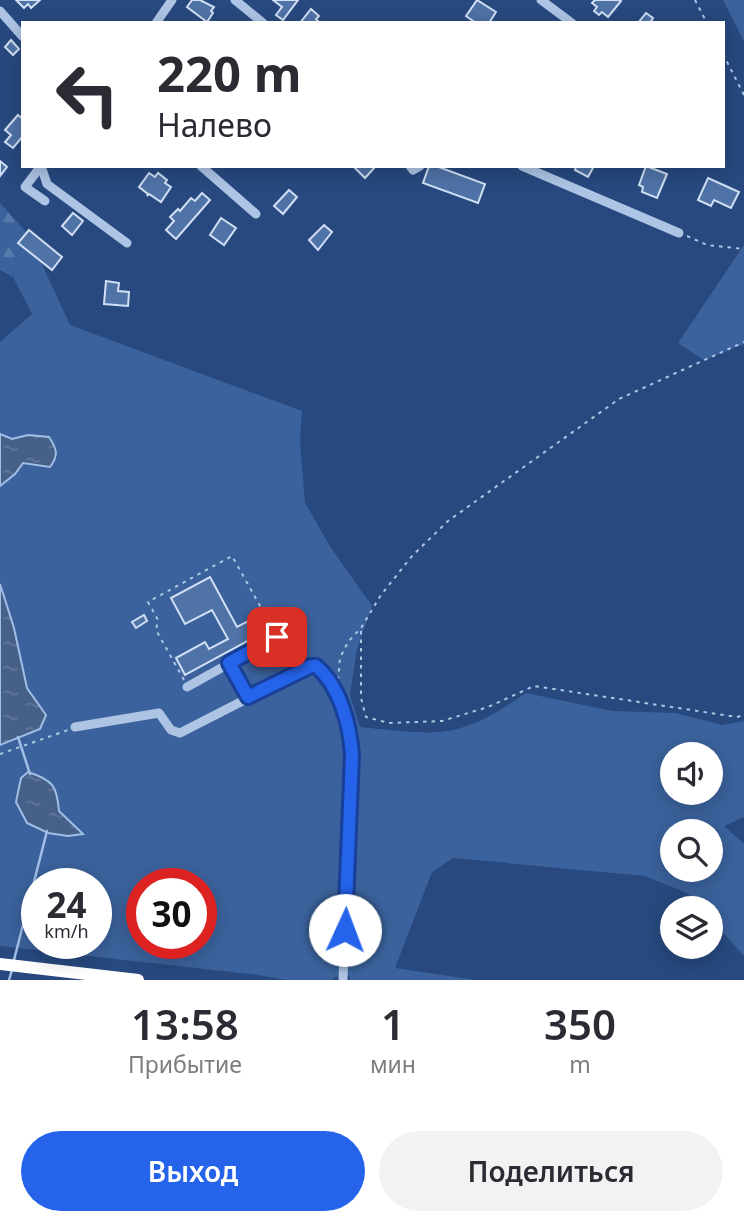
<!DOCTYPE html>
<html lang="ru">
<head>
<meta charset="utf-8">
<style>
	:root { --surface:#fff; --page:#f2f2f3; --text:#2b2b33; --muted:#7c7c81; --accent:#2563eb }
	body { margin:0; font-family:"Noto Sans",sans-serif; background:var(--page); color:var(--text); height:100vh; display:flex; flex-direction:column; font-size:26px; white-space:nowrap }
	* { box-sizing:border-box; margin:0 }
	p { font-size:23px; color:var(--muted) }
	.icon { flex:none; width:38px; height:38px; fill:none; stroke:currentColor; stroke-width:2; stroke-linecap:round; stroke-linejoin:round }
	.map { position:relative; height:980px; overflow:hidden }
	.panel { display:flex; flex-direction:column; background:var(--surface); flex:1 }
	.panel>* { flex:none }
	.guide { position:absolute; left:21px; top:21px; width:704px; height:147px; border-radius:0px; box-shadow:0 4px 18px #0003; background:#fff; color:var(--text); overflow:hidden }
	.buttons { position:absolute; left:660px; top:742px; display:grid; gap:14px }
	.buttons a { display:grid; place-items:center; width:63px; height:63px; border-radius:50%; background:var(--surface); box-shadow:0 4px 18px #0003; font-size:35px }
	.speed { position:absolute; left:21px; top:868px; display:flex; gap:14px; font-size:35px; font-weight:700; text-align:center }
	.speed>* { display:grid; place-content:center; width:91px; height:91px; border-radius:50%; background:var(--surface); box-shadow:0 4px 18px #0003; line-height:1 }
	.speed small { font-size:18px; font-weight:400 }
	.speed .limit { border:10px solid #d22; background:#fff; color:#111 }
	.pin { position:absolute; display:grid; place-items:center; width:60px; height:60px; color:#fff; margin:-30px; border-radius:14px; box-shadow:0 4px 10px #0006 }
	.me { position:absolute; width:77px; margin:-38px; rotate:2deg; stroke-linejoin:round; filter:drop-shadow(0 0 5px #0008) }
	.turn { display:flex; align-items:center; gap:24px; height:147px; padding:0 21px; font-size:32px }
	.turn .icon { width:91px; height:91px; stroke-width:2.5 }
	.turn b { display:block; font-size:49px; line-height:60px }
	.eta { display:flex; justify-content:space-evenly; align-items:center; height:119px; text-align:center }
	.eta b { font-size:42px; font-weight:600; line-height:49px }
	.cta { display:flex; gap:14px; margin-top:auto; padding:14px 21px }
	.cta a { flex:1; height:80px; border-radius:42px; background:var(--accent); color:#fff; font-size:28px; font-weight:600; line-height:80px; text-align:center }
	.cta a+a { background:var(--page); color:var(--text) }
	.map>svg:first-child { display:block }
</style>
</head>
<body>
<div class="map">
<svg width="744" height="980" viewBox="0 0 744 980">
	<defs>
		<pattern id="forest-firs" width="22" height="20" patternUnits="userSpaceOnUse" patternTransform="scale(1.75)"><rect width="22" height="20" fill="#3b629c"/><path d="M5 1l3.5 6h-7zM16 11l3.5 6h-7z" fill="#587aab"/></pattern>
		<pattern id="water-ripples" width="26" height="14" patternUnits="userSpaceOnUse" patternTransform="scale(1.75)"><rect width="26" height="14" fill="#476087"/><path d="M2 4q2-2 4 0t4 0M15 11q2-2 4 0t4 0" fill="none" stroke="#637899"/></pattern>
	</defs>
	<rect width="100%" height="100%" fill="#27497f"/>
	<g fill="#3b629c" fill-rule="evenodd">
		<path d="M723 0H744V41Z"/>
		<path d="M28 234 70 325 302 411 300 441 305 503 331 548 372 606 357 649 350 695 360 727C383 729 431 736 453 730 480 724 504 708 526 693L612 711 676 713 722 725 744 721V817L724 826 744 844V956L711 919 710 908H701L687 893 645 876 453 858 432 872 395 968 476 980H350L349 976 335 977 333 980H286L258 975 0 946V745L40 729 45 715 27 689 14 628 0 584V486L15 474 23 463 41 466 57 458V448L49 437 28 435 12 439 0 434V342L32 314 13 277 16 257ZM672 754H710V793H672ZM57 793 59 811 82 834C60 837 46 832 27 823ZM672 831H710V870H672ZM37 884H96V943H37ZM142 884H201V943H142Z"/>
		<path d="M744 245V344L704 360 678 343Z"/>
	</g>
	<path fill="url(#forest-firs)" d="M0 203 28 234 16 257 13 277 0 270Z"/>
	<g fill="url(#water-ripples)" stroke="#a1bee6" stroke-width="2">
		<path d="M0 434 12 439 28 435 49 437C57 449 59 455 50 467L23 463 15 474 0 486Z"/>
		<path d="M0 584 14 628 27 688 46 715 40 729 0 745Z"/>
		<path d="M28 772C53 780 57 786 59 811L83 834 68 836 48 833 27 823 16 802 21 778Z"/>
	</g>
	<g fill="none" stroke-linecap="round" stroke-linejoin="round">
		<g stroke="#a1bee6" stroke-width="2.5">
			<path d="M18 737 30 774"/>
			<path d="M14 960 47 831"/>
			<path d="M9 980 12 970"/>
		</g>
	</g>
	<g fill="#4f72a7" stroke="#d0dff4" stroke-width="2">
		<path d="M16 0H40L31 8 28 4 24 8Z"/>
		<path d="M192 0H200L214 7 211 11 213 13 207 22 187 7Z"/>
		<path d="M273 0H298L283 20 276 15 282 7Z"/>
		<path d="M477 0 496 12 489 23H476L466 16Z"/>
		<path d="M595 0H619L621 1 608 17 602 12 599 15 594 11 597 7 592 3Z"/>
		<path d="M311 9 319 16 316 19 319 22 300 23Z"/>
		<path d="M646 13 653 18 650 23H638Z"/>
		<path d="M11 40 19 49 13 55 5 47Z"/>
		<path d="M18 115 23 119V136L13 148 5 142 11 135 5 130Z"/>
		<path d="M0 161 7 167 0 176Z"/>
		<path d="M353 166H376L365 178Z"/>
		<path d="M429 166H436L485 184 478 203 423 183Z"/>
		<path d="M576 166H594L588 177 575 170Z"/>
		<path d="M646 166 667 174 657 198 642 192 643 187 639 185Z"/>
		<path d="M149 173 155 177 158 173 167 180 165 183 171 187 161 202 149 194 147 196 148 194 139 187Z"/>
		<path d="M708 178 739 192 731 208 714 200 711 206 698 200Z"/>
		<path d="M289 190 297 197 283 214 274 206Z"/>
		<path d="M202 193 210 200 176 239 166 230 174 221 170 217 178 209 180 211 191 198 195 201Z"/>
		<path d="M73 213 83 221 72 235 62 226Z"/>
		<path d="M221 218 236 228 224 245 210 235Z"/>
		<path d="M324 225 332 232 318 250 309 240Z"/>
		<path d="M29 230 62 257 52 270 18 243Z"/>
		<path d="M106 281 119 283 118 291 129 292 128 306 104 304Z"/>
		<path d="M210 577 237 627 258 616 266 631 185 675 176 658 205 642 209 649 228 639 212 610 185 624 171 598Z"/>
		<path d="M144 615 147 621 136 628 132 622Z"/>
	</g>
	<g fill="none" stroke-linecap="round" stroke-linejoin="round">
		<g stroke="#adc4e5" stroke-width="2" stroke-dasharray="3.5 5" stroke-linecap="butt">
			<path d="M695 0 707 23"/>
			<path d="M723 54 744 95"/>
			<path d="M687 236 707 245 744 249"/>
			<path d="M361 631V698L366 717 389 723 442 721 488 707 534 686 737 717 744 715"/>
			<path d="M184 680 156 630 158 620 148 602 232 556 273 629"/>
			<path d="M338 680 340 658 348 642 361 628 381 595 412 556 448 521 619 399 744 342"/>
			<path d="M0 754 68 730"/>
		</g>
		<g stroke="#adc4e5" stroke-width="9">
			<path d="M235 0 263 23"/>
			<path d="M541 0 572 23"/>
			<path d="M0 11 23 37"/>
			<path d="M156 23 172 0"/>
			<path d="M41 166 47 184 127 243"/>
			<path d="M41 166 25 187 45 201"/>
			<path d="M201 166 256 214"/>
			<path d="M410 166 413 170 420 166"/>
			<path d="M522 166 679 233"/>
			<path d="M229 663 248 697"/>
			<path d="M187 687 277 637"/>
			<path d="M75 727 159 713 171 730 180 733 311 666 320 669 334 691 345 715 351 744 343 980"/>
		</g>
		<path stroke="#fff" stroke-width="12" d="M0 964 138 980"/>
	</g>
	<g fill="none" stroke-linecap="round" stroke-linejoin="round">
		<g stroke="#184099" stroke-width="18">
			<path id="route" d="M277 637 229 663 248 697 311 666H316C340 686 350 725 352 755L345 930"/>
		</g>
		<use href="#route" stroke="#2563eb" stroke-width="12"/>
	</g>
</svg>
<div class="buttons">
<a><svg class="icon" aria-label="sound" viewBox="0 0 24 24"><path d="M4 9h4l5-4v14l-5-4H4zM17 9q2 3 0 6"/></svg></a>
<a><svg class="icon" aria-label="search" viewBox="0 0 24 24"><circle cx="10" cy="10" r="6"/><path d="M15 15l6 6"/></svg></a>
<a><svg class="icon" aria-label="layers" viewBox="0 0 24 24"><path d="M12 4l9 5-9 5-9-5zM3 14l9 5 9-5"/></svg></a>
</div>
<div class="speed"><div>24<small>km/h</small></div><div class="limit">30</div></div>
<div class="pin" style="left:277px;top:637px;background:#d93025"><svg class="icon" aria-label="arrive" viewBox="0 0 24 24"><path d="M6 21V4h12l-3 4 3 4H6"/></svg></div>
<svg class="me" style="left:345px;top:930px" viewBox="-20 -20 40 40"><circle r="19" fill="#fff"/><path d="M0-13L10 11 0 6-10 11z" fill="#2563eb"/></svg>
<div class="guide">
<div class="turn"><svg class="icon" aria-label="left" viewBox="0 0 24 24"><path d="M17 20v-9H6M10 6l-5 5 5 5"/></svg><div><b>220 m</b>Налево</div></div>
</div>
</div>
<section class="panel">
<div class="eta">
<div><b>13:58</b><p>Прибытие</p></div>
<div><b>1</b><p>мин</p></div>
<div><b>350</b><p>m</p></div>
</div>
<div class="cta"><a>Выход</a><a>Поделиться</a></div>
</section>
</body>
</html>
